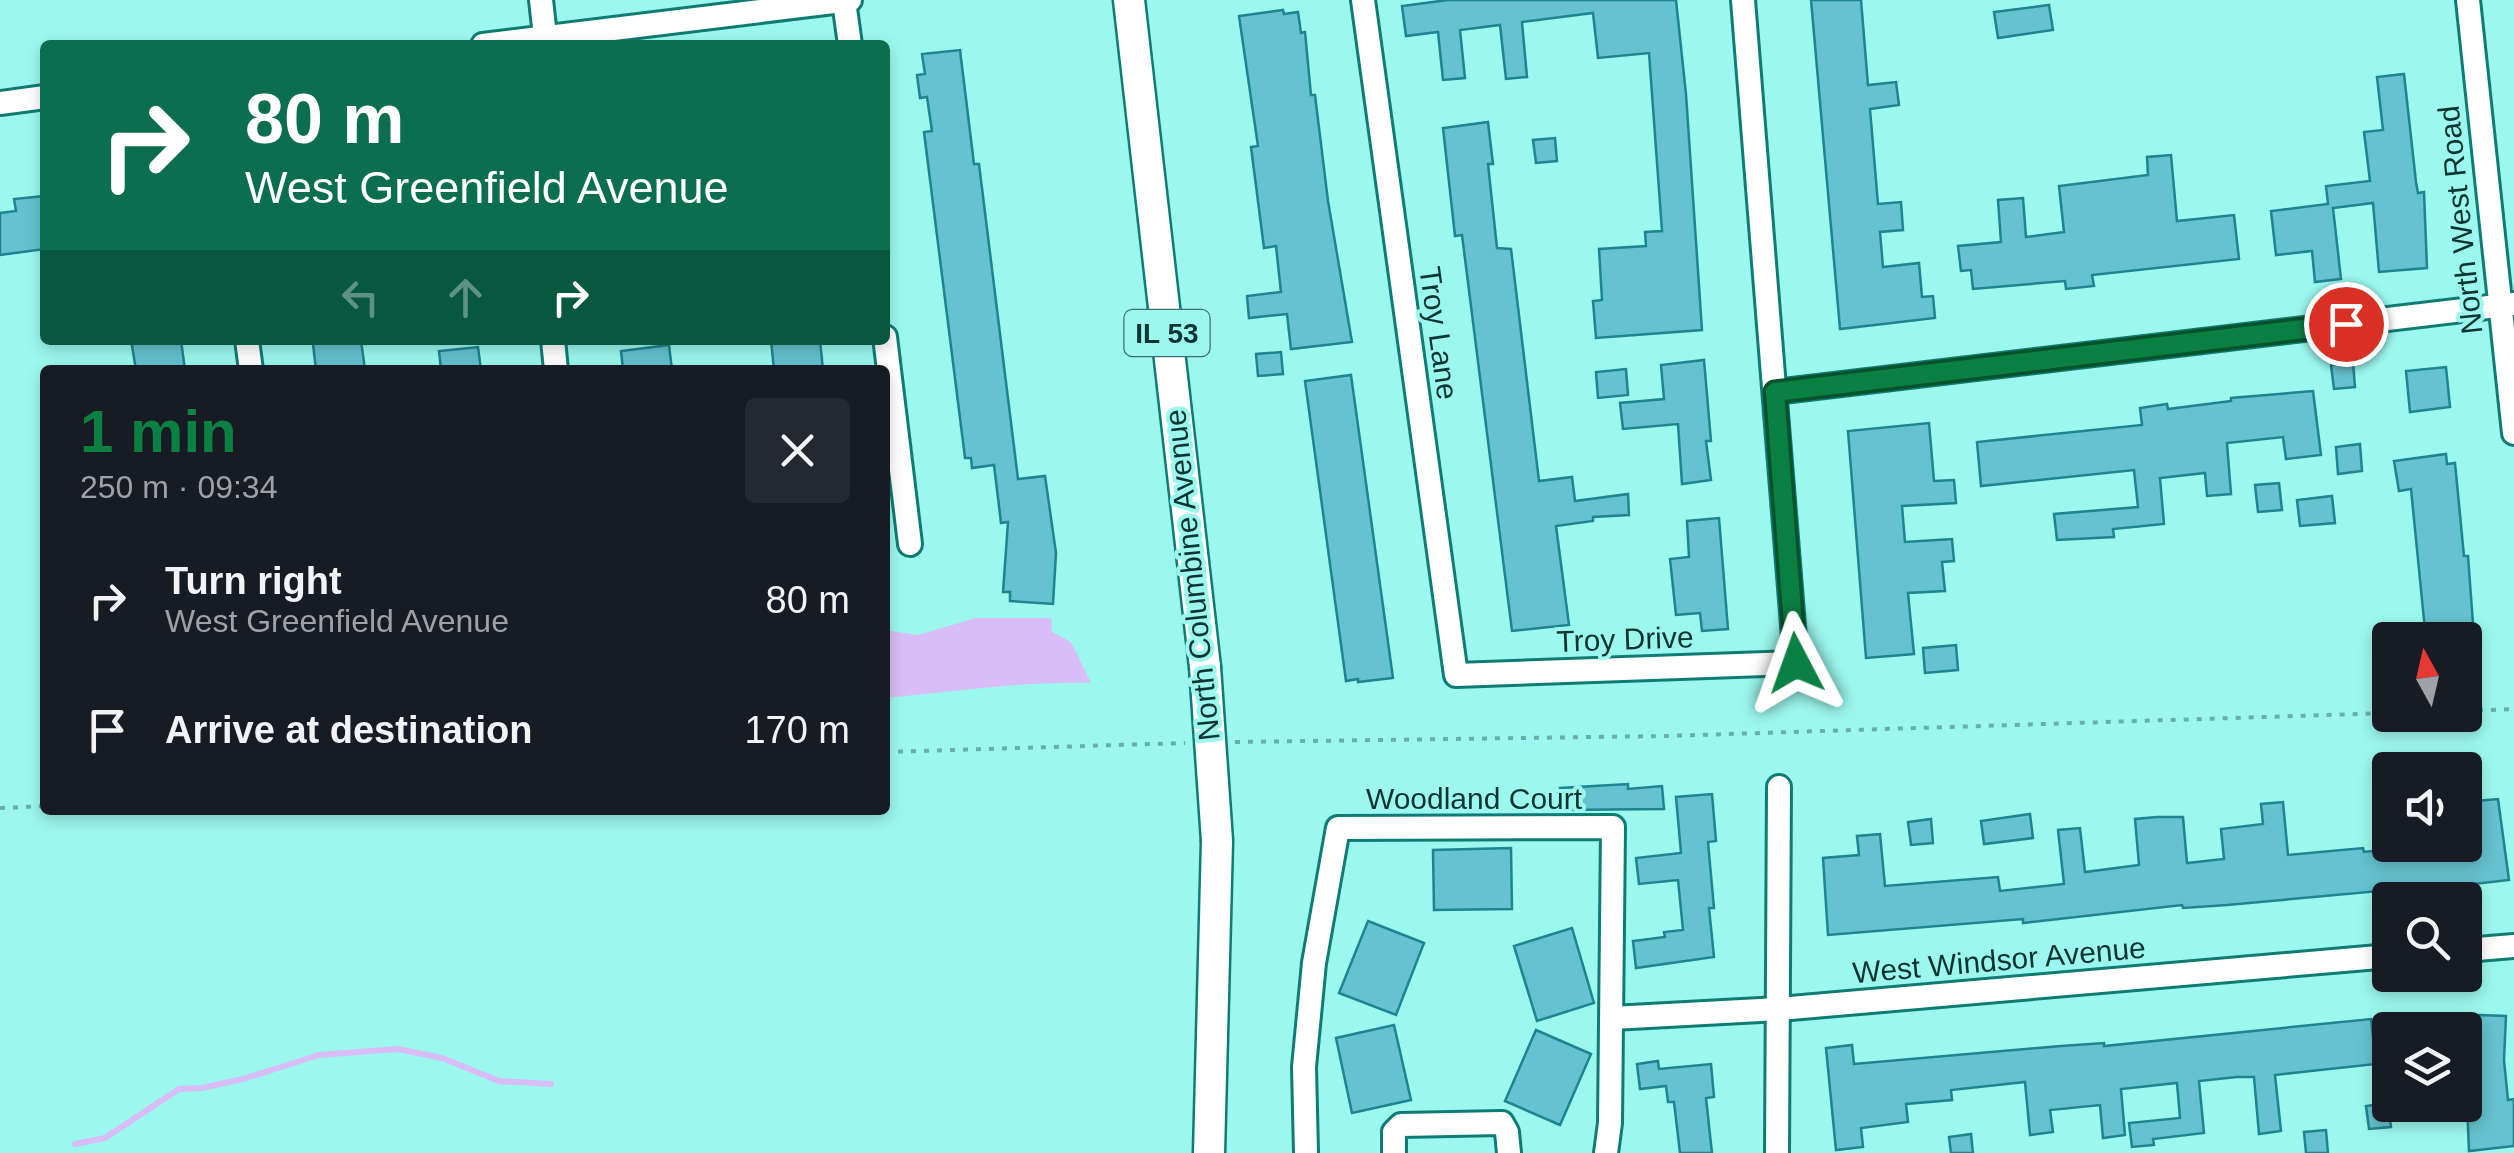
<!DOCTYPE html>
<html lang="en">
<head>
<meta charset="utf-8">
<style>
	:root { --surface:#171b24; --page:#242831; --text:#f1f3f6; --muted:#9ea1a6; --accent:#0b8043 }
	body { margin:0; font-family:Helvetica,sans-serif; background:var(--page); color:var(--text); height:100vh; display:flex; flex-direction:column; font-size:38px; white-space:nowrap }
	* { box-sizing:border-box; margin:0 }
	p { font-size:32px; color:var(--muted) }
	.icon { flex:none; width:55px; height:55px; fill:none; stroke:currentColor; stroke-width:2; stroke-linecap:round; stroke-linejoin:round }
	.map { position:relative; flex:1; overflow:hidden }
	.panel { position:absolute; left:40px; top:365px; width:850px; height:450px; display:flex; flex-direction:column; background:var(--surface); border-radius:10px; box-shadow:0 5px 15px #0003 }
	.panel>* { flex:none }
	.hud { position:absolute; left:40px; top:40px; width:850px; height:305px; border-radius:10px; box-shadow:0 5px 15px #0003; background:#0b6e4f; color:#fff; overflow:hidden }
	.needle { width:65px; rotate:352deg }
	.controls { position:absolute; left:2372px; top:622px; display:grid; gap:20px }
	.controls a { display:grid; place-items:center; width:110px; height:110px; border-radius:10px; background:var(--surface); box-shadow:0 5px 15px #0003; font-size:50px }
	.pin { position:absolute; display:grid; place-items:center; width:85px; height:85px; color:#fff; margin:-42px; border:5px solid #fff; border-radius:50%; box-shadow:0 2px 10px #0007 }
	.me { position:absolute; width:110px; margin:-55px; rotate:356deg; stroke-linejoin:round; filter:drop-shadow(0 0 8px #0008) }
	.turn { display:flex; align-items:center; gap:35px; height:210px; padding:0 40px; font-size:45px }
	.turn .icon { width:130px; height:130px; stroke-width:2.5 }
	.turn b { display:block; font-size:70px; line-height:85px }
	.lanes { display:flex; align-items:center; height:95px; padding:0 40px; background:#0003; justify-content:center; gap:50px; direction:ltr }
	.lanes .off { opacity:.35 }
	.round { display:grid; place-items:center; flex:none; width:105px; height:105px; border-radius:10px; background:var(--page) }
	.summary { display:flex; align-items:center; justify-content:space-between; height:170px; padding:0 40px }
	h1 { font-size:60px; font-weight:600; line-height:75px; color:var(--accent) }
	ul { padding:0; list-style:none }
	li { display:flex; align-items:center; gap:30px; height:130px; padding:0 40px }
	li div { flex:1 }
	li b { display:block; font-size:38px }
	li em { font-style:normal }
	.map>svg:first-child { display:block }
</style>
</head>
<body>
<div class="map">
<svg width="2514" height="1153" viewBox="0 0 2514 1153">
	<rect width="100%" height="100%" fill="#9cf8ee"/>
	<path fill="#d8bdf6" d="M976 618H1051L1052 632 1071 642 1091 683C1022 681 953 692 885 698V630L918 635Z"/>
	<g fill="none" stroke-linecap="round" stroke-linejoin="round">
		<path stroke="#d8bdf6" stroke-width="6" d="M75 1144 105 1138 179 1089 202 1088 243 1079 319 1055 398 1049 442 1058 499 1081 551 1084"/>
	</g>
	<g fill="#65c2ce" stroke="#1d8490" stroke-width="2.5">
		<path d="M1448 0H1676L1686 94 1702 330 1596 338 1593 301 1602 300 1599 249 1646 246 1645 232 1662 231 1649 53 1598 58 1593 13 1522 22 1527 77 1506 79 1500 25 1460 30 1465 78 1443 80 1438 32 1406 36 1402 6Z"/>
		<path d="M1811 0H1861L1868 85 1896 82 1899 105 1870 109 1878 204 1901 202 1903 230 1880 232 1883 267 1919 263 1922 297 1933 296 1935 318 1840 329Z"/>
		<path d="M2049 5 2053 30 1998 38 1994 12Z"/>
		<path d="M1283 10 1284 14 1298 12 1301 33 1305 32 1311 95H1315L1328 201 1352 342 1291 349 1287 314 1249 318 1247 296 1281 292 1276 246 1264 248 1251 147 1258 146 1239 16Z"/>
		<path d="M960 50 974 164H979L1018 479 1045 476 1056 553 1053 604 1010 601V592H1003L1008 522 1001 523 994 465 972 468 971 458H965L924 132 932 131 927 97 920 98 917 75 925 74 922 54Z"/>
		<path d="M2404 74 2416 182 2418 193 2424 192 2427 268 2379 272 2373 203 2333 208 2341 279 2315 282 2312 251 2276 255 2271 211 2328 204 2326 186 2370 181 2364 132 2383 130 2377 77Z"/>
		<path d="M1488 122 1493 164H1488L1497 248 1511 249 1539 481 1572 477 1575 501 1628 494 1629 515 1593 517V521L1556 526 1569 625 1512 631 1462 235 1455 236 1443 128Z"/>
		<path d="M1555 138 1557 161 1536 163 1533 140Z"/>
		<path d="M2171 155 2177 221 2234 215 2239 259 2092 275 2094 286 2066 289 2065 281 1973 289 1971 270 1961 271 1958 246 2001 242 1998 200 2023 198 2026 237 2064 232 2059 186 2148 175 2147 157Z"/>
		<path d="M45 196V249L0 255V213L16 211 14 199Z"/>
		<path d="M131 340H181L185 370H136Z"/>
		<path d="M343 340H361L365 370H316L313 344Z"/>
		<path d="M771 340H820L823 370H774Z"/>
		<path d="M669 345 672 370H623L621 351Z"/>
		<path d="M478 347 481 370H441L439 351Z"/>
		<path d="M1281 352 1283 374 1258 376 1256 354Z"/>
		<path d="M1704 360 1711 441H1706L1711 480 1682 484 1678 424 1623 429 1620 403 1664 399 1661 365Z"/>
		<path d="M2353 362 2355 387 2334 389 2331 365Z"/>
		<path d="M2446 367 2450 407 2410 412 2406 371Z"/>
		<path d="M1626 369 1628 395 1598 398 1596 372Z"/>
		<path d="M1351 375 1393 678 1358 682V679L1346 681 1305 381Z"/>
		<path d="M2313 391 2321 455 2286 459 2283 437 2227 443 2231 494 2207 496 2205 473 2160 478 2164 524 2113 529 2114 537 2057 540 2054 514 2138 507 2134 470 1981 486 1977 442 2142 425 2140 408 2167 404 2168 409 2231 401V398Z"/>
		<path d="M1929 423 1934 481 1954 480 1956 503 1902 506 1905 542 1952 539 1954 561 1942 562 1945 591 1908 593 1914 654 1866 658 1848 431Z"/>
		<path d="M2360 444 2362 471 2338 474 2336 447Z"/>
		<path d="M2446 454 2447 464 2455 463 2464 556H2468L2474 637 2426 640 2411 489 2399 491 2394 461Z"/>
		<path d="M2279 483 2282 510 2258 512 2255 485Z"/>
		<path d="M2332 496 2335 523 2300 526 2297 500Z"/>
		<path d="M1719 518 1728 629 1702 631 1700 613 1676 615 1670 559 1689 557 1687 521Z"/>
		<path d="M1956 645 1958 670 1925 673 1923 648Z"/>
		<path d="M1628 784V789L1662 786 1664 809 1561 810 1560 788Z"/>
		<path d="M1712 794 1716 841 1708 842 1714 908H1709L1714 957 1636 968 1633 941 1665 937 1664 932 1683 930 1678 880 1639 884 1636 858 1681 853 1676 797Z"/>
		<path d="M2498 799 2509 880 2380 895 2379 891 2227 905 2183 908 2182 905 2023 923V919L1828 935 1823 858 1859 855 1857 836 1880 834 1885 886 1998 877 2000 891 2064 884 2058 830 2080 828 2085 872 2139 865 2135 819 2157 817H2183L2187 863 2224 859 2221 829 2263 824 2261 804 2283 802 2288 855 2363 848 2364 852 2426 845H2477L2476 839 2480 838 2476 801Z"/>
		<path d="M2030 814 2033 838 1984 844 1981 821Z"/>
		<path d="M1931 819 1933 843 1911 845 1908 822Z"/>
		<path d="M1511 848 1512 909 1434 910 1433 850Z"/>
		<path d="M1368 921 1424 943 1396 1015 1339 993Z"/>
		<path d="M1572 928 1594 1003 1537 1021 1514 946Z"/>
		<path d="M2479 1015 2506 1016 2504 1060 2508 1100 2514 1099V1146L2469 1151 2465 1055 2478 1053Z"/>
		<path d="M2371 1019 2376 1064 2275 1075 2281 1131 2259 1134 2254 1077H2237L2199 1081 2204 1133 2153 1139 2154 1145 2132 1147 2129 1123 2180 1118 2177 1083 2121 1089 2125 1135 2103 1138 2100 1105 2050 1110 2053 1132 2030 1135 2025 1082 1951 1090 1952 1100 1906 1104 1908 1122 1861 1128 1863 1147 1836 1150 1826 1048 1852 1045 1854 1064 2061 1046 2104 1043V1046Z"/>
		<path d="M1394 1025 1411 1100 1352 1113 1336 1038Z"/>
		<path d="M1536 1030 1591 1054 1560 1125 1505 1101Z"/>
		<path d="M1658 1061 1659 1069 1711 1064 1714 1097 1706 1098 1712 1153H1680L1674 1102H1668L1666 1086 1640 1089 1637 1064Z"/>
		<path d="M2388 1103 2391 1127 2369 1129 2366 1106Z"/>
		<path d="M2326 1130 2328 1153H2306L2304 1132Z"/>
		<path d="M1971 1134 1973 1153H1951L1949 1137Z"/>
	</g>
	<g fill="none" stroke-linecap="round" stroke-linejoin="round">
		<g stroke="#0f7c74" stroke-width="28">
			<g id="minor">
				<path d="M541 0 546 45"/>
				<path d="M1363 0 1456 675 1796 663 1743 0"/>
				<path d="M2468 0 2514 433"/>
				<path d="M844 1 850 45"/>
				<path d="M483 45 850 0"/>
				<path d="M0 103 45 97"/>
				<path d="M885 337 910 544"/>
				<path d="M247 340 251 370"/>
				<path d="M553 340 556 370"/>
				<path d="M1775 392 2514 304"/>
				<path d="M2465 950 2514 946"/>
				<path d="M1612 1018 1779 1009 2390 956"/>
				<path d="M1306 1153 1304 1067 1314 963 1338 828 1613 827 1610 1123 1606 1153"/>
				<path d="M1394 1153V1132L1401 1125 1502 1123 1507 1132 1509 1153"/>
				<path d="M1777 1153 1779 787"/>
			</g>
		</g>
		<g stroke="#0f7c74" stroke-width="35">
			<g id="major">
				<path d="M1129 0 1205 667"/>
				<path d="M1209 1153 1217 841"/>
			</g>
		</g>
		<g stroke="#67b0a8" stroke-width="4" stroke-dasharray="5 8" stroke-linecap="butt">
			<path d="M2465 711 2514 709"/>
			<path d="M1235 742 1665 736 2390 713"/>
			<path d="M885 752 1185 743"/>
			<path d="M0 808 45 806"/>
		</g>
		<use href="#minor" stroke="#fff" stroke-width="22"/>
		<use href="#major" stroke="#fff" stroke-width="30"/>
		<g stroke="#0f7c74" stroke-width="35" stroke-linecap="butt">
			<path id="major-bridge" d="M1205 667 1217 841"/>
		</g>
		<use href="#major-bridge" stroke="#fff" stroke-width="30"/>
	</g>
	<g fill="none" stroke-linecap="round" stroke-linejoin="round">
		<g stroke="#07532c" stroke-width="25">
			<path id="route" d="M1796 663 1775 392 2346 324"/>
		</g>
		<use href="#route" stroke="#0b8043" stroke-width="18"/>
	</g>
	<g text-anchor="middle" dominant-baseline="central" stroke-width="8" stroke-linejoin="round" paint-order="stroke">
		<rect fill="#9cf8ee" stroke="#37706a" stroke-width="2.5" x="1124.5" y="310" width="85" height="46" rx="8"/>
		<g font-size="28" font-weight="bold" fill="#0c3531">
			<text x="1167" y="333">IL 53</text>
		</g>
		<g font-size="30" fill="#0c3531" stroke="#9cf8ee">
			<text transform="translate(2460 220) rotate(-96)">North West Road</text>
			<text transform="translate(1439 333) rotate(82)">Troy Lane</text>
			<text transform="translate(1192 575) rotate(-96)">North Columbine Avenue</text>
			<text transform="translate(1625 639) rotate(-2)">Troy Drive</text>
			<text x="1474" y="798">Woodland Court</text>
			<text transform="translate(1999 960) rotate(-5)">West Windsor Avenue</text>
		</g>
	</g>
</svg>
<div class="controls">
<a><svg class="needle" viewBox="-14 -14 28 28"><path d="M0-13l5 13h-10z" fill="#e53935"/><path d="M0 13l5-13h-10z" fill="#9ea1a6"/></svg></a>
<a><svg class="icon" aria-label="sound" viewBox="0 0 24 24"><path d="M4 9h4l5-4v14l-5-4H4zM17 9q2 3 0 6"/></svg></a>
<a><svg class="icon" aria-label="search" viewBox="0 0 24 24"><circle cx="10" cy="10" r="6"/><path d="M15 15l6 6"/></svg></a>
<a><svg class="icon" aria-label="layers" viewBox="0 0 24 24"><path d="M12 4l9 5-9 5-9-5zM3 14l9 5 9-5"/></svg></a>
</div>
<div class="pin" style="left:2346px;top:324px;background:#d93025"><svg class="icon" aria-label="arrive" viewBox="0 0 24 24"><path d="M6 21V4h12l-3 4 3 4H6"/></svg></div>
<svg class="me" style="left:1796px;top:663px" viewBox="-20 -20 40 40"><path d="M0-17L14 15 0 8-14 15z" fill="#0b8043" stroke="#fff" stroke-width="4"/></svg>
<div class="hud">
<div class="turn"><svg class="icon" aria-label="right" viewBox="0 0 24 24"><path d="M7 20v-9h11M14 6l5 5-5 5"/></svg><div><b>80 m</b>West Greenfield Avenue</div></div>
<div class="lanes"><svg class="icon off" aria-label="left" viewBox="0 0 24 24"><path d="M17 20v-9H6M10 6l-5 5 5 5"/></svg><svg class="icon off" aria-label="ahead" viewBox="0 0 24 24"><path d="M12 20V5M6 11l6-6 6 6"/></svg><svg class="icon" aria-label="right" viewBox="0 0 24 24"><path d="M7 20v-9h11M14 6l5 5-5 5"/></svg></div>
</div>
<section class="panel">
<div class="summary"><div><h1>1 min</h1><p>250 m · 09:34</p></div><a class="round"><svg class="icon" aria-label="close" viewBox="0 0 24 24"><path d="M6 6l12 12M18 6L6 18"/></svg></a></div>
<ul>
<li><svg class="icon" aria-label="right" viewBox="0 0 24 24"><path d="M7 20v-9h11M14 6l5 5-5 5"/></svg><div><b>Turn right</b><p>West Greenfield Avenue</p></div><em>80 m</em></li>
<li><svg class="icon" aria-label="arrive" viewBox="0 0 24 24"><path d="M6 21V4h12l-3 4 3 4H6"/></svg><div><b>Arrive at destination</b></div><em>170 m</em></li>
</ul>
</section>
</div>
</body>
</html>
